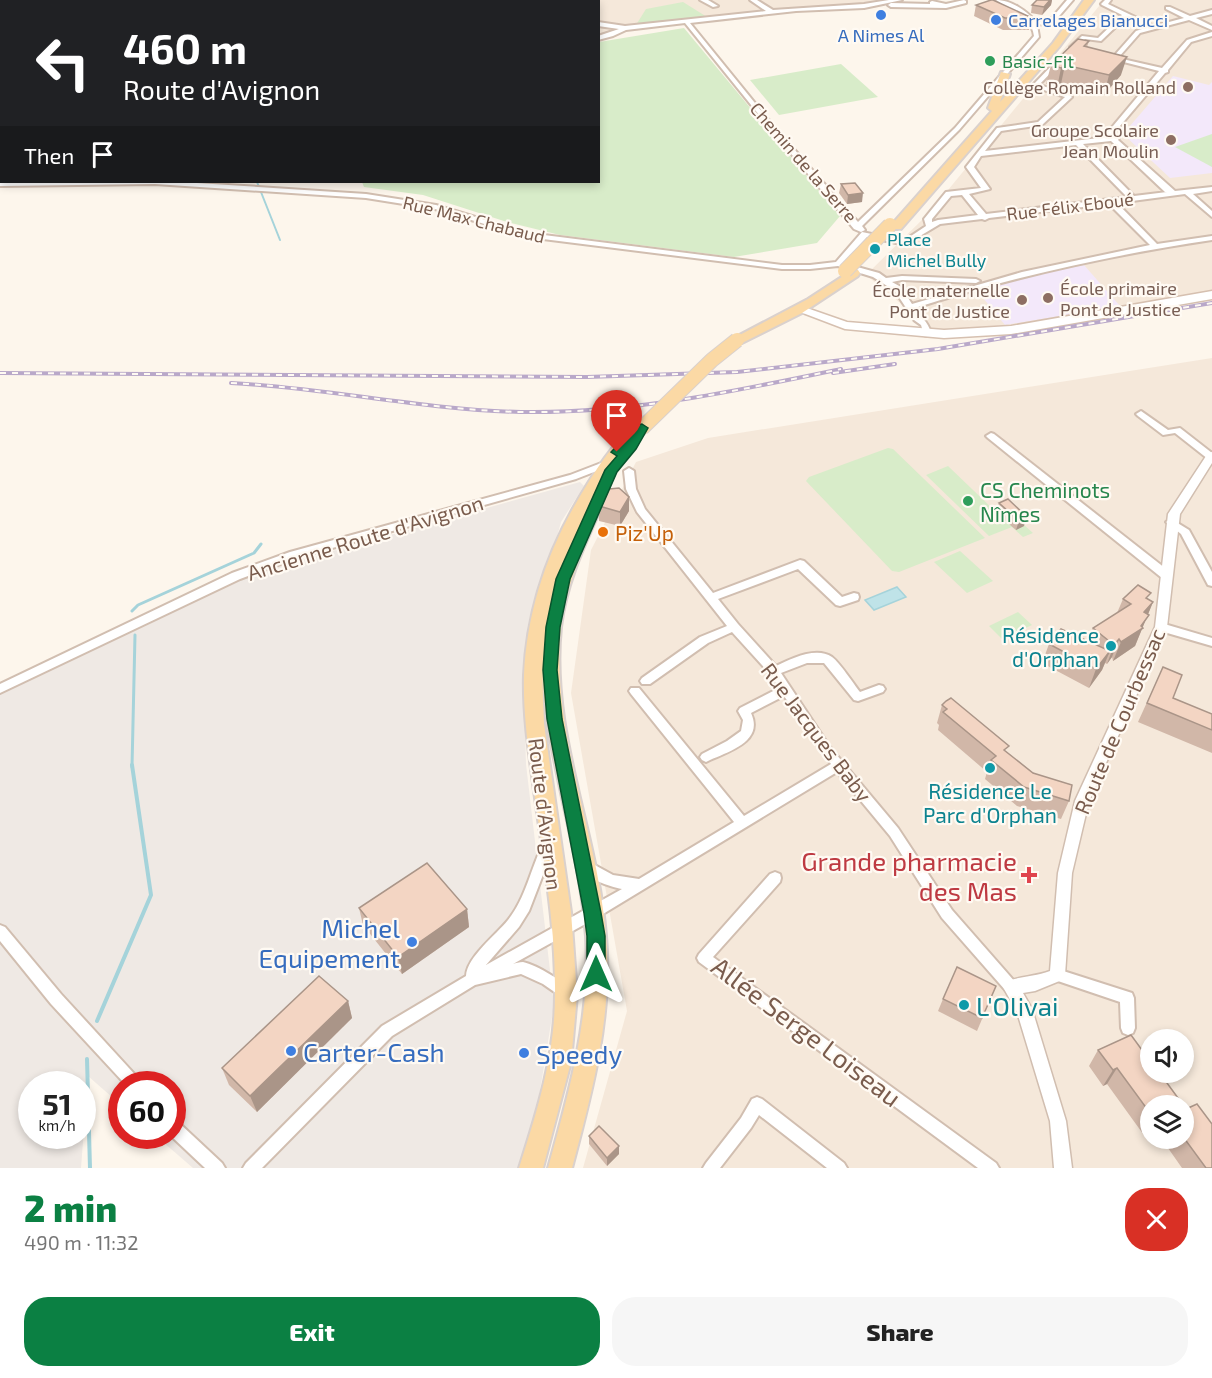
<!DOCTYPE html>
<html lang="en">
<head>
<meta charset="utf-8">
<style>
	:root { --surface:#fff; --page:#f6f6f6; --text:#222; --muted:#767676; --accent:#0b8043 }
	body { margin:0; font-family:"Exo 2",sans-serif; background:var(--page); color:var(--text); height:100vh; display:flex; flex-direction:column; font-size:22px; white-space:nowrap }
	* { box-sizing:border-box; margin:0 }
	p { font-size:20px; color:var(--muted) }
	.icon { flex:none; width:33px; height:33px; fill:none; stroke:currentColor; stroke-width:2; stroke-linecap:round; stroke-linejoin:round }
	.map { position:relative; height:1168px; overflow:hidden }
	.drawer { display:flex; flex-direction:column; background:var(--surface); flex:1 }
	.drawer>* { flex:none }
	.hud { position:absolute; left:0px; top:0px; width:600px; height:183px; box-shadow:0 3px 9px #0003; background:#202124; color:#fff; overflow:hidden }
	.tools { position:absolute; left:1140px; top:1029px; display:grid; gap:12px }
	.tools a { display:grid; place-items:center; width:54px; height:54px; border-radius:50%; background:var(--surface); box-shadow:0 3px 9px #0003; font-size:30px }
	.speed { position:absolute; left:18px; top:1071px; display:flex; gap:12px; font-size:30px; font-weight:700; text-align:center }
	.speed>* { display:grid; place-content:center; width:78px; height:78px; border-radius:50%; background:var(--surface); box-shadow:0 3px 9px #0003; line-height:1 }
	.speed small { font-size:15px; font-weight:400 }
	.speed .limit { border:9px solid #d22; background:#fff; color:#111 }
	.pin { position:absolute; display:grid; place-items:center; width:51px; height:51px; color:#fff; margin:-62px -26px; border-radius:50% 50% 50% 0; rotate:-45deg; box-shadow:0 0 6px #0007 }
	.pin .icon { rotate:45deg }
	.me { position:absolute; width:66px; margin:-33px; rotate:0deg; stroke-linejoin:round; filter:drop-shadow(0 0 4px #0008) }
	.turn { display:flex; align-items:center; gap:21px; height:126px; padding:0 24px; font-size:27px }
	.turn .icon { width:78px; height:78px; stroke-width:2.5 }
	.turn b { display:block; font-size:42px; line-height:51px }
	.then { display:flex; align-items:center; height:57px; padding:0 24px; background:#0003; gap:12px; font-size:22px }
	.round { display:grid; place-items:center; flex:none; width:63px; height:63px; border-radius:24px; background:var(--page) }
	.overview { display:flex; align-items:center; justify-content:space-between; height:102px; padding:0 24px }
	h1 { font-size:36px; font-weight:800; line-height:45px; color:var(--accent) }
	.action { display:flex; gap:12px; margin-top:auto; padding:12px 24px }
	.action a { flex:1; height:69px; border-radius:24px; background:var(--accent); color:#fff; font-size:24px; font-weight:800; line-height:69px; text-align:center }
	.action a+a { background:var(--page); color:var(--text) }
	.map>svg:first-child { display:block }
</style>
</head>
<body>
<div class="map">
<svg width="1212" height="1168" viewBox="0 0 1212 1168">
	<rect width="100%" height="100%" fill="#fdf6ec"/>
	<g fill="#f5e8da" fill-rule="evenodd">
		<path d="M374 0H900L877 7 801 11 599 34 598 2Z"/>
		<path d="M1104 0H1212V291L977 330H933L866 275 930 212Z"/>
		<path d="M1212 358V1168H583L627 1011 571 693 591 550 636 462 708 438ZM1150 1040H1184V1072H1150ZM1150 1106H1184V1138H1150Z"/>
	</g>
	<path fill="#efe9e4" fill-rule="evenodd" d="M580 482 584 486 561 522 523 663 526 764 554 1005 530 1152 523 1168H193L156 1136H172V1084H122L121 1105 88 1076 81 1168H0V687L143 627 236 578ZM32 1084H82V1136H32Z"/>
	<g fill="#f3e8fa">
		<path d="M1173 76 1209 85 1212 82V173L1170 178 1123 134Z"/>
		<path d="M1084 265 1120 306 1005 325 975 288Z"/>
	</g>
	<g fill="#d8ecc9">
		<path d="M683 2 707 17 636 25 646 9Z"/>
		<path d="M684 28 840 216 817 243 734 257 560 235 507 222 423 195 364 187 362 182H598L599 42Z"/>
		<path d="M841 64 878 97 779 115 750 80Z"/>
		<path d="M1212 134V167L1175 147Z"/>
		<path d="M888 448 893 449 985 538 899 572 892 571 806 481 809 477Z"/>
		<path d="M948 466 996 512 1005 508 1033 533 1023 537 1012 527 989 536 926 475Z"/>
		<path d="M960 551 993 581 967 593 934 562Z"/>
		<path d="M1018 612 1032 625 1002 639 989 626Z"/>
	</g>
	<path fill="#bfe3e8" stroke="#a5d3da" stroke-width="1.5" d="M897 587 906 597 874 610 865 600Z"/>
	<g fill="none" stroke-linecap="round" stroke-linejoin="round">
		<path stroke="#a5d3da" stroke-width="2" d="M257 182 280 240"/>
		<g stroke="#a5d3da" stroke-width="3">
			<path d="M132 611 138 605 254 553 261 544"/>
			<path d="M132 767 135 635"/>
		</g>
		<g stroke="#a5d3da" stroke-width="4">
			<path d="M97 1021 151 895 132 765"/>
			<path d="M87 1059 90 1168"/>
		</g>
		<g stroke="#d1beb0" stroke-width="4">
			<g id="minor">
				<rect x="390" y="0" width="6" height="2"/>
				<rect x="429" y="0" width="6" height="2"/>
				<path d="M456 0H473L471 2H451Z"/>
				<path d="M522 0 558 2H524Z"/>
				<path d="M700 0H708L718 6 713 7Z"/>
				<path d="M750 0H757L773 10 864 4 889 0H902L864 8 796 11 690 23 772 124 858 222 955 128 1034 36C1031 14 1011 11 996 0 1011 0 1027 11 1036 22L1050 20 1067 0H1073L1054 22 1037 25 1039 37 959 130 862 226 865 230 861 232 854 229 768 126 685 23 626 30 613 36 598 40V36L619 29 598 26V22L625 26 766 11Z"/>
				<path d="M964 0 966 1V3L946 8 891 7 888 5 891 3 930 4V2L932 1 946 4Z"/>
				<path d="M1105 0H1111L1108 4 1154 26 1184 18 1166 9V7H1170L1190 16 1212 10V14L1196 18 1212 26V30L1189 20 1140 33 1118 58 1162 68 1187 40 1212 32V36L1191 42 1168 70V72L1165 73 1114 133 1115 136 1119 138 1118 140 1175 191 1212 187V191L1193 194 1212 211V217L1185 194 1117 203 1157 244 1212 236V240C1111 255 1012 277 915 308 921 318 928 321 931 333L927 336 924 335 921 325 914 320 895 291 873 277 838 266 810 269H782L527 237 435 209 366 198 155 184 0 186V182H181L366 194 436 205 528 233 782 265H810L836 262 862 232 896 239 908 238 926 226 924 219 946 192 981 188 966 167 997 128 1038 122 1065 97 1032 86 1057 60 1062 61 1039 85 1067 93 1072 97 1071 98 1042 125 1001 131 985 151 1108 137V132L1159 71 1108 58 1113 57 1136 31 1148 27 1126 17 1101 41 1085 39 1074 49H1070V47L1082 36 1098 38 1122 15 1102 5 1101 4ZM1111 141 1165 192H1167L1134 196 1083 144ZM1076 145 1127 197 986 214 969 194 990 189 974 167 981 156ZM962 195 978 215 938 220 932 222V219L951 196ZM1109 204 1150 245 1022 272 912 304 901 287 892 282 902 280 976 283 980 281 976 279 902 276 886 278 879 273 843 263 867 237 896 243 910 242 940 224 982 219 985 220 989 218Z"/>
				<rect x="0" y="110" width="2" height="4"/>
				<path d="M1141 411 1168 430 1180 428 1212 453V460L1208 459 1175 433 1163 435 1138 416 1136 414Z"/>
				<path d="M991 433 994 434 1170 572 1171 575 1170 578H1162L988 438 986 436Z"/>
				<path d="M609 460 612 461 614 463 612 465 576 479 297 558 240 579 0 693V684L232 573 290 552 570 475Z"/>
				<path d="M629 468 634 471 636 489 645 509 713 593 800 560 804 561 842 597 854 593 858 594 859 597 858 600 840 606 836 605 798 569 718 599 738 624 776 666C791 659 816 646 832 657 840 663 853 683 860 692L879 685 883 686 885 689 883 692 858 701 854 700 824 663H807L781 673 830 747 898 828 952 910 1016 983 1018 987 1016 991 1011 993 1006 991 942 918 890 836 837 772 598 917 513 964C516 963 519 962 523 962 536 965 567 982 573 994L571 999 566 1000 543 984 521 974 475 985 392 1036 262 1168H243L246 1163 382 1026 466 976C467 957 496 935 508 920 526 898 531 867 544 842L548 841 552 842 554 846 529 911 519 927 486 965 622 889C608 886 587 879 580 867L581 863 586 862 591 863 613 875 639 879 734 822 631 694 629 691 631 688H639L744 816 831 764 784 696 751 713C764 741 730 751 710 760L706 762 702 760 700 757 702 754 727 741 741 731 743 720 738 711 740 708 779 688 770 674 732 632 708 643 650 684H642L640 681 642 678 700 637 727 626 637 512 626 489 624 471Z"/>
				<path d="M1171 519 1189 530 1212 572V586L1208 585 1181 534 1166 522Z"/>
				<path d="M1161 623 1212 638V646L1157 630 1156 627 1157 624Z"/>
				<path d="M775 872 780 874 781 878 780 882 713 957 996 1163 999 1168H978L699 962 697 958 699 954 770 874Z"/>
				<path d="M0 925 5 927 61 994 139 1079 141 1084H125L51 1004 0 941Z"/>
				<path d="M1057 969 1132 993 1134 998 1135 1028 1133 1033 1128 1035 1123 1033 1121 1028 1120 1002 1052 979 1050 975 1052 971Z"/>
				<path d="M757 1097 762 1099 844 1163 847 1168H827L759 1115 751 1128 720 1168H703L706 1163 741 1118 752 1099Z"/>
				<path d="M172 1119 177 1121 222 1163 225 1168H205L171 1136H172Z"/>
			</g>
		</g>
		<g stroke="#d1beb0" stroke-width="3">
			<path id="tertiary" d="M1212 452V463L1180 514 1167 627 1089 801 1072 873 1065 975 1062 980 1035 991 1023 993 1032 1009 1066 1121 1072 1168H1054L1050 1121 1017 1012 1003 987 1005 982C1020 976 1034 977 1050 971L1058 873 1075 801 1155 627 1168 514 1208 453Z"/>
		</g>
		<g stroke="#d6c0b0" stroke-width="3">
			<path id="secondary" d="M1212 291V299L1011 334 944 338 845 329 795 310 801 306 847 322 944 330 1011 326Z"/>
		</g>
		<g stroke="#dad1cd" stroke-width="4">
			<g id="primary">
				<path d="M1084 0H1094L1059 47 901 229H893V223L992 111 988 108 1001 72 1010 74 1000 102 1053 43Z"/>
				<path d="M854 269 858 270 860 273 858 276 802 313 742 343H732L730 340 808 299Z"/>
				<path d="M642 423 649 428 619 461 597 494 602 495 605 499C587 540 566 582 561 627 550 733 598 832 606 936 613 1015 592 1093 572 1168H548C569 1093 591 1015 586 936 579 846 547 761 542 671L544 724 571 912 577 995 571 1062 543 1168H519C537 1112 555 1055 555 995 556 924 542 853 533 783 528 748 523 711 524 675 527 606 551 541 588 483 598 467 623 428 642 423Z"/>
			</g>
		</g>
		<use href="#minor" fill="#fff" fill-rule="evenodd"/>
		<use href="#tertiary" fill="#fff" fill-rule="evenodd"/>
		<use href="#secondary" fill="#fff" fill-rule="evenodd"/>
		<use href="#primary" fill="#fbd9a5" fill-rule="evenodd"/>
		<g stroke="#b9a8c9" stroke-width="4">
			<g id="rail">
				<path d="M0 373 587 377 737 372 938 349 1212 303"/>
				<path d="M833 373 895 364"/>
				<path d="M231 383C328 388 424 410 521 412 629 414 736 391 841 369"/>
			</g>
		</g>
		<use href="#rail" stroke="#fffaf3" stroke-width="2" stroke-dasharray="6" stroke-linecap="butt"/>
		<g stroke="#dad1cd" stroke-width="16" stroke-linecap="butt">
			<g id="primary-bridge">
				<path d="M845 271 890 225"/>
				<path d="M642 428 712 360 737 340"/>
			</g>
		</g>
		<use href="#primary-bridge" stroke="#fbd9a5" stroke-width="14"/>
	</g>
	<g fill="#d1b7a8">
		<path d="M1037 0H1052L1051 5 1042 15 1031 13 1032 5Z"/>
		<path d="M976 5 1032 18 1029 30H1003L974 16Z"/>
		<path d="M1089 41 1087 47 1121 75 1104 95 1061 84 1057 88 1046 84 1051 65Z"/>
		<path d="M841 184 862 202 847 204 839 193Z"/>
		<path d="M999 503 1026 516 1024 526 1016 530 996 513Z"/>
		<path d="M599 506 629 511 620 526 599 521Z"/>
		<path d="M1123 599H1148L1153 602 1135 646 1113 661 1112 657 1107 664 1105 663 1102 670 1089 688 1042 663 1049 644 1088 641 1093 628 1117 613Z"/>
		<path d="M1163 667 1173 698 1212 714V753L1138 722Z"/>
		<path d="M942 705 1007 752 1069 801 1061 819 1017 806 985 779 987 772 938 730 939 725 937 723Z"/>
		<path d="M359 908 467 909 469 927 402 974 363 925Z"/>
		<path d="M996 986 977 1031 938 1011 943 999Z"/>
		<path d="M348 1001 352 1018 257 1112 229 1085 222 1068Z"/>
		<path d="M1131 1035 1150 1061V1072H1159L1186 1109 1197 1104 1212 1124V1168H1182L1161 1138H1184V1106H1150V1136L1146 1138 1107 1084 1103 1086 1089 1066 1098 1050Z"/>
		<path d="M589 1136 619 1146V1154L607 1166 589 1144Z"/>
	</g>
	<g fill="#aa9588">
		<path d="M1050 0H1052L1051 5 1042 15 1044 7Z"/>
		<path d="M1127 57 1121 75 1104 95 1109 75Z"/>
		<path d="M1065 65 1061 84 1057 88 1061 68Z"/>
		<path d="M863 193 862 202 847 204 848 195Z"/>
		<path d="M629 497V511L620 526V512Z"/>
		<path d="M1026 516 1024 526 1016 530 1019 521Z"/>
		<path d="M1153 602 1135 646 1113 661 1121 642 1144 612Z"/>
		<path d="M1119 639 1112 657 1107 664 1114 645Z"/>
		<path d="M1110 651 1102 670 1089 688 1096 669Z"/>
		<path d="M467 909 469 927 402 974 398 957Z"/>
		<path d="M348 1001 352 1018 257 1112 250 1096Z"/>
		<path d="M1117 1068 1107 1084 1103 1086 1113 1070Z"/>
		<path d="M619 1146V1154L607 1166V1158Z"/>
	</g>
	<g fill="#f3d5c3" stroke="#aa9588" stroke-width="1.5">
		<path d="M991 0H993L1032 18H1005L976 5Z"/>
		<path d="M1037 0H1050L1044 7 1032 5Z"/>
		<path d="M1078 39 1089 41 1084 46 1127 57 1109 75 1065 65 1061 68 1051 65Z"/>
		<path d="M855 183 863 193 848 195 841 184Z"/>
		<path d="M619 488 629 497 620 512 599 506 609 489Z"/>
		<path d="M1008 499 1026 516 1019 521 999 503Z"/>
		<path d="M1138 585 1151 593 1146 598 1153 602 1144 612 1149 615 1141 626 1143 628 1121 642 1119 639 1114 645 1093 628 1131 604 1123 599Z"/>
		<path d="M1061 629 1110 651 1096 669 1049 644Z"/>
		<path d="M1163 667 1182 675 1173 698 1212 714V730L1147 703Z"/>
		<path d="M951 698 1009 746 1004 750 1033 773 1072 785 1069 801 1024 787 991 760 996 756 943 712 947 709 942 705 946 701Z"/>
		<path d="M427 863 467 909 398 957 359 908Z"/>
		<path d="M957 967 996 986 982 1018 943 999Z"/>
		<path d="M319 976 348 1001 250 1096 222 1068Z"/>
		<path d="M1131 1035 1150 1061V1072H1159L1186 1109 1197 1104 1212 1124V1168H1206L1184 1138V1106H1150V1113L1117 1068 1113 1070 1098 1050Z"/>
		<path d="M599 1126 619 1146 607 1158 589 1136Z"/>
	</g>
	<path fill="#0b8043" stroke="#07532c" stroke-width="1.5" d="M642 424 648 428 636 449 617 472 570 579 560 627 557 670 562 719 601 913 605 936V974L602 980 596 982 590 980 587 974V936L584 913 547 719 543 670 546 627 556 579 605 470 617 456 611 452 637 425Z"/>
	<g fill="#3f7fe0" stroke="#fffaf3" stroke-width="2">
		<circle cx="881" cy="15" r="6"/>
		<circle cx="996" cy="20" r="6"/>
		<circle cx="412" cy="942" r="6"/>
		<circle cx="291" cy="1051" r="6"/>
		<circle cx="524" cy="1053" r="6"/>
	</g>
	<g fill="#2e9e5b" stroke="#fffaf3" stroke-width="2">
		<circle cx="990" cy="61" r="6"/>
		<circle cx="968" cy="501" r="6"/>
	</g>
	<g fill="#8d6e63" stroke="#fffaf3" stroke-width="2">
		<circle cx="1188" cy="87" r="6"/>
		<circle cx="1171" cy="140" r="6"/>
		<circle cx="1048" cy="298" r="6"/>
		<circle cx="1022" cy="300" r="6"/>
	</g>
	<g fill="#0f9aa8" stroke="#fffaf3" stroke-width="2">
		<circle cx="875" cy="249" r="6"/>
		<circle cx="1111" cy="646" r="6"/>
		<circle cx="990" cy="768" r="6"/>
		<circle cx="964" cy="1005" r="6"/>
	</g>
	<circle fill="#e8710a" stroke="#fffaf3" stroke-width="2" cx="603" cy="532" r="6"/>
	<path fill="#e0444e" stroke="#fffaf3" stroke-width="2" d="M1026 866h6v6h6v6h-6v6h-6v-6h-6v-6h6z"/>
	<g text-anchor="middle" dominant-baseline="central" stroke-width="4.5" stroke-linejoin="round" paint-order="stroke">
		<g font-size="18" fill="#366cbe" stroke="#fffaf3" text-anchor="start">
			<text x="1008" y="20">Carrelages Bianucci</text>
			<text x="881" y="35" text-anchor="middle">A Nimes Al</text>
		</g>
		<g font-size="18" fill="#27864d" stroke="#fffaf3" text-anchor="start">
			<text x="1002" y="61">Basic-Fit</text>
		</g>
		<g font-size="18" fill="#785e54" stroke="#fffaf3" text-anchor="end">
			<text x="1176" y="87">Collège Romain Rolland</text>
			<text x="1159" y="130">Groupe Scolaire<tspan x="1159" dy="21">Jean Moulin</tspan></text>
			<text x="1060" y="288" text-anchor="start">École primaire<tspan x="1060" dy="21">Pont de Justice</tspan></text>
			<text x="1010" y="290">École maternelle<tspan x="1010" dy="21">Pont de Justice</tspan></text>
		</g>
		<g font-size="18" fill="#7a5c4d" stroke="#fffaf3">
			<text transform="translate(804 162) rotate(49)">Chemin de la Serre</text>
			<text transform="translate(1070 206) rotate(-7)">Rue Félix Eboué</text>
			<text transform="translate(474 219) rotate(14)">Rue Max Chabaud</text>
		</g>
		<g font-size="18" fill="#0d838f" stroke="#fffaf3" text-anchor="start">
			<text x="887" y="239">Place<tspan x="887" dy="21">Michel Bully</tspan></text>
		</g>
		<g font-size="21" fill="#27864d" stroke="#fffaf3" text-anchor="start">
			<text x="980" y="489">CS Cheminots<tspan x="980" dy="24">Nîmes</tspan></text>
		</g>
		<g font-size="21" fill="#c56008" stroke="#fffaf3" text-anchor="start">
			<text x="615" y="532">Piz'Up</text>
		</g>
		<g font-size="21" fill="#7a5c4d" stroke="#fffaf3">
			<text transform="translate(365 537) rotate(-17)">Ancienne Route d'Avignon</text>
			<text transform="translate(1119 721) rotate(-67)">Route de Courbessac</text>
			<text transform="translate(817 732) rotate(53)">Rue Jacques Baby</text>
			<text transform="translate(546 814) rotate(83)">Route d'Avignon</text>
		</g>
		<g font-size="21" fill="#0d838f" stroke="#fffaf3" text-anchor="end">
			<text x="1099" y="634">Résidence<tspan x="1099" dy="24">d'Orphan</tspan></text>
			<text x="990" y="790" text-anchor="middle">Résidence Le<tspan x="990" dy="24">Parc d'Orphan</tspan></text>
		</g>
		<g font-size="26" fill="#be3a42" stroke="#fffaf3" text-anchor="end">
			<text x="1017" y="860">Grande pharmacie<tspan x="1017" dy="30">des Mas</tspan></text>
		</g>
		<g font-size="26" fill="#366cbe" stroke="#fffaf3" text-anchor="start">
			<text x="400" y="927" text-anchor="end">Michel<tspan x="400" dy="30">Equipement</tspan></text>
			<text x="303" y="1051">Carter-Cash</text>
			<text x="536" y="1053">Speedy</text>
		</g>
		<g font-size="26" fill="#0d838f" stroke="#fffaf3" text-anchor="start">
			<text x="976" y="1005">L'Olivai</text>
		</g>
		<g font-size="26" fill="#7a5c4d" stroke="#fffaf3">
			<text transform="translate(807 1031) rotate(37)">Allée Serge Loiseau</text>
		</g>
	</g>
</svg>
<div class="tools">
<a><svg class="icon" aria-label="sound" viewBox="0 0 24 24"><path d="M4 9h4l5-4v14l-5-4H4zM17 9q2 3 0 6"/></svg></a>
<a><svg class="icon" aria-label="layers" viewBox="0 0 24 24"><path d="M12 4l9 5-9 5-9-5zM3 14l9 5 9-5"/></svg></a>
</div>
<div class="speed"><div>51<small>km/h</small></div><div class="limit">60</div></div>
<div class="pin" style="left:617px;top:452px;background:#d93025"><svg class="icon" aria-label="arrive" viewBox="0 0 24 24"><path d="M6 21V4h12l-3 4 3 4H6"/></svg></div>
<svg class="me" style="left:596px;top:974px" viewBox="-20 -20 40 40"><path d="M0-17L14 15 0 8-14 15z" fill="#0b8043" stroke="#fff" stroke-width="4"/></svg>
<div class="hud">
<div class="turn"><svg class="icon" aria-label="left" viewBox="0 0 24 24"><path d="M17 20v-9H6M10 6l-5 5 5 5"/></svg><div><b>460 m</b>Route d'Avignon</div></div>
<div class="then">Then<svg class="icon" aria-label="arrive" viewBox="0 0 24 24"><path d="M6 21V4h12l-3 4 3 4H6"/></svg></div>
</div>
</div>
<section class="drawer">
<div class="overview"><div><h1>2 min</h1><p>490 m · 11:32</p></div><a class="round" style="background:#d93025;color:#fff"><svg class="icon" aria-label="close" viewBox="0 0 24 24"><path d="M6 6l12 12M18 6L6 18"/></svg></a></div>
<div class="action"><a>Exit</a><a>Share</a></div>
</section>
</body>
</html>
